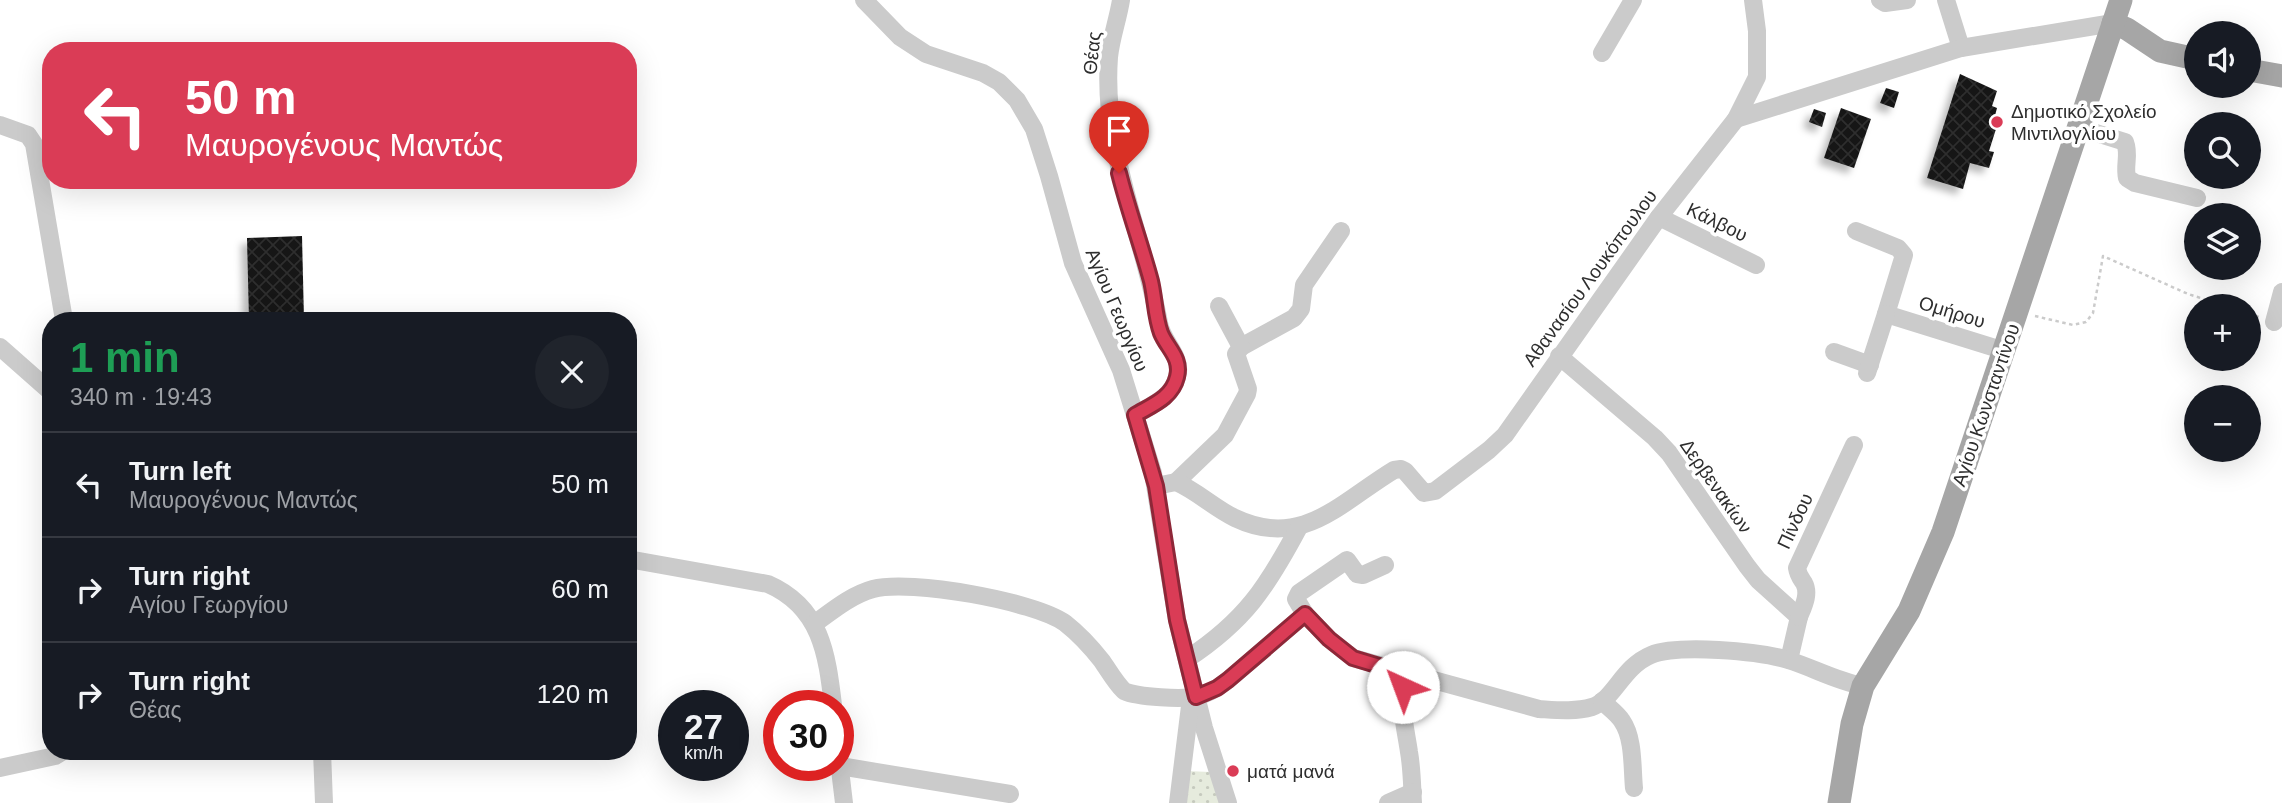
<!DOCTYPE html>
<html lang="en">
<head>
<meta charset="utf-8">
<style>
	:root { --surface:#171b24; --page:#20242c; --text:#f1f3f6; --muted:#9ea1a6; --line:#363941 }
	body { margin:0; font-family:Helvetica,sans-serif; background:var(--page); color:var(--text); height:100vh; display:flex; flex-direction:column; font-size:26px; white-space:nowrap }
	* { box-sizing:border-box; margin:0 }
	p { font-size:23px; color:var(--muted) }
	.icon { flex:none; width:38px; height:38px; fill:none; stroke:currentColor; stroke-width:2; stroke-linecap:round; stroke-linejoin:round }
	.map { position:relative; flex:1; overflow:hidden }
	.details { position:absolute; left:42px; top:312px; width:595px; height:448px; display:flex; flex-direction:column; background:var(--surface); border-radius:28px; box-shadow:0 7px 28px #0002 }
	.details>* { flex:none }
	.hud { position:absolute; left:42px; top:42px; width:595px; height:147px; border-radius:28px; box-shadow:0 7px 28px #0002; background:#da3c56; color:#fff; overflow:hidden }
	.tools { position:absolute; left:2184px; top:21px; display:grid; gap:14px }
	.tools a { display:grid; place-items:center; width:77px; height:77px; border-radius:50%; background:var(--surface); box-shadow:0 7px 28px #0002; font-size:35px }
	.speed { position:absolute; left:658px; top:690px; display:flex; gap:14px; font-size:35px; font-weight:700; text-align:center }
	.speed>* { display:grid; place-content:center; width:91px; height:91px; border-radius:50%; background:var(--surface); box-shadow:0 7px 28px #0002; line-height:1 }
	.speed small { font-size:18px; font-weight:400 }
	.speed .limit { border:10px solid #d22; background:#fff; color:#111 }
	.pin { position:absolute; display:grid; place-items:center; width:60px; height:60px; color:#fff; margin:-72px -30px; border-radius:50% 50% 50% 0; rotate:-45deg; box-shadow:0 0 7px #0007 }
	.pin .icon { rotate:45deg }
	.me { position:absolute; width:77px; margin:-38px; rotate:317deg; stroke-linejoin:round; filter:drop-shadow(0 0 5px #0008) }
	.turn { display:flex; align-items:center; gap:24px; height:147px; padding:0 28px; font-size:32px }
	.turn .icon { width:91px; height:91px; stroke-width:2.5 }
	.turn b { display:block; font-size:49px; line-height:60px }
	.round { display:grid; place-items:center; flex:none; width:74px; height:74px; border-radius:37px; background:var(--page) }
	.head { display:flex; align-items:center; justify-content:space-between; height:119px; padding:0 28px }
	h1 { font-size:42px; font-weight:800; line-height:52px; color:#1e9e55 }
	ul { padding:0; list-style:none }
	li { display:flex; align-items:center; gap:21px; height:105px; padding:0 28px; border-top:2px solid var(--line) }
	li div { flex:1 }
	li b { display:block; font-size:26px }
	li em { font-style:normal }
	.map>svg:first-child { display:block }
</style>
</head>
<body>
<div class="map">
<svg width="2282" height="803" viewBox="0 0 2282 803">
	<defs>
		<pattern id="grass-dots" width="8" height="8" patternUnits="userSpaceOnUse" patternTransform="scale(1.75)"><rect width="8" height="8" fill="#e6ebdd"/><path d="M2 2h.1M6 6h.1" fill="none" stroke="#c6cabe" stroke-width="1.8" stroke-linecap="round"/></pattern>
		<pattern id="building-cross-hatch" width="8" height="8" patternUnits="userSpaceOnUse" patternTransform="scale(1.75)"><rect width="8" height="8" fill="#151515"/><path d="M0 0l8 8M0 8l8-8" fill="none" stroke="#2f2f2f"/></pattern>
		<filter id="shadow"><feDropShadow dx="-6" dy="6" stdDeviation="3.5" flood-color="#0004"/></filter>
	</defs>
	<rect width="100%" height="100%" fill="#fff"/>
	<path fill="url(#grass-dots)" d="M1187 771 1210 772 1221 803H1182Z"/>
	<g fill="url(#building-cross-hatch)" filter="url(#shadow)">
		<path d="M1960 74 1997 91 1992 106 1997 108 1992 127 1996 129 1989 151 1994 152 1989 168 1970 163 1963 189 1927 178Z"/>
		<path d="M1886 88 1899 92 1894 108 1880 103Z"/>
		<path d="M1841 108 1871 119 1854 168 1824 158Z"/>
		<path d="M1814 109 1826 113 1822 127 1809 122Z"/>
		<path d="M302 236 304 320H249L247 238Z"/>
	</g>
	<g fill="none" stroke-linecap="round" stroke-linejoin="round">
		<g stroke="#cbcbcb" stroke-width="2.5" stroke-dasharray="3.5 3.5" stroke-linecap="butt">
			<path d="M2249 313 2259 317"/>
			<path d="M2035 316 2073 325 2086 322 2093 313 2103 256 2188 294 2226 306"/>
		</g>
		<g stroke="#cbcbcb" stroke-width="18">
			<path d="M864 0 900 37 926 54 983 73 999 82 1017 100 1034 129 1049 176 1073 263 1121 370 1153 473 1177 620 1204 728 1228 803"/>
			<path d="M1121 0C1118 19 1111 38 1109 57 1102 152 1143 233 1159 323 1162 341 1180 354 1178 372 1175 396 1154 404 1135 415"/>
			<path d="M1880 0 1885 3 1907 0"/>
			<path d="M1946 0 1961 48"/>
			<path d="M1602 53 1633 0"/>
			<path d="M1736 119 1961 48 2113 23"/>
			<path d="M0 125 28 135 34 144 64 320"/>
			<path d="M2077 127 2125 142C2130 155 2124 165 2127 178L2135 183 2197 198"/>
			<path d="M1659 217 1756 265"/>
			<path d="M1856 231 1898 248 1904 255 1886 314 2005 351"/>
			<path d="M2274 322 2282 292"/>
			<path d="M0 347 51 392"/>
			<path d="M1241 347 1294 318 1301 309 1304 285 1341 231"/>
			<path d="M1834 352 1870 365"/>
			<path d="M1559 356 1655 438 1669 453 1747 566 1758 580 1799 617 1789 660"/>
			<path d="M1867 373 1886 314"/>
			<path d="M1176 482 1225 435 1247 394 1248 389 1236 354 1241 347 1219 306"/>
			<path d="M1156 486 1176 482C1197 491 1214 508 1235 518 1302 550 1341 502 1394 470L1401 469 1405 471 1424 493 1435 491 1489 450 1505 435 1659 217 1736 119 1757 77V31L1753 0"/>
			<path d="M628 559 768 584C821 607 827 654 833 705"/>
			<path d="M1305 614 1329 639 1353 658 1539 709C1556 710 1575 712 1592 707 1614 700 1622 667 1651 655 1678 644 1759 651 1788 660 1814 668 1836 681 1863 686"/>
			<path d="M1799 617C1803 607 1810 594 1804 583 1800 577 1798 575 1797 568L1854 445"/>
			<path d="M814 624C832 611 851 595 873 589 910 579 1034 601 1065 623 1079 634 1091 647 1102 661 1109 671 1115 682 1124 691 1137 697 1184 700 1198 696 1209 694 1219 687 1228 680L1305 614 1296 599 1299 593 1347 560 1357 574 1363 575 1385 565"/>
			<path d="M1187 659C1245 621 1267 587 1299 527"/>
			<path d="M1406 674C1398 702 1405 725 1409 752 1412 769 1412 786 1413 803"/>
			<path d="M1602 701C1609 708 1617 713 1622 721 1634 738 1632 768 1634 788"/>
			<path d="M322 751 324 803"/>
			<path d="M838 753 844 803"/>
			<path d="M840 766 1010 794"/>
			<path d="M0 768 55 756 63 751"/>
			<path d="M1178 803 1190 706 1196 697"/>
			<path d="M1388 803 1413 792"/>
		</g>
		<g stroke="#a6a6a6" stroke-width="23">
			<path d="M2113 23 2127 29 2160 51 2196 59"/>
			<path d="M2249 70 2282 76"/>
			<path d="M1839 803 1852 724 1863 686 1909 611 1943 532 2121 0"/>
		</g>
	</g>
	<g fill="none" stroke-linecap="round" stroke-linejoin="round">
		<g stroke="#8e2738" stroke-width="18">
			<path id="route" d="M1119 173C1128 209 1141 244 1151 281 1155 298 1155 317 1161 333 1167 348 1182 358 1177 377 1172 398 1152 405 1135 415L1156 486 1177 620 1196 697 1217 688 1228 680 1305 614 1329 639 1353 658 1406 674 1403 687"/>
		</g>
		<use href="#route" stroke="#da3c56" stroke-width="12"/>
	</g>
	<g fill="#da3c56" stroke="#fff" stroke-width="2.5">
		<circle cx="1997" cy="122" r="7"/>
		<circle cx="1233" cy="771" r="7"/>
	</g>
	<g text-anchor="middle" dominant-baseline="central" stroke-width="7" stroke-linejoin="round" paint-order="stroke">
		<g font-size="19" fill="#2e2e2e" stroke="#fff">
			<text transform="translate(1092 53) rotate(-84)">Θέας</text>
			<text transform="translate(1717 222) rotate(26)">Κάλβου</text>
			<text transform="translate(1590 278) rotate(-54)">Αθανασίου Λουκόπουλου</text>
			<text transform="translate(1117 310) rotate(67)">Αγίου Γεωργίου</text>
			<text transform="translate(1952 312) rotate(17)">Ομήρου</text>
			<text transform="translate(1986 405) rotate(-71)">Αγίου Κωνσταντίνου</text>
			<text transform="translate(1716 486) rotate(55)">Δερβενακίων</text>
			<text transform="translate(1795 521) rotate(-65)">Πίνδου</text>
		</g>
		<g font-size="19" fill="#2e2e2e" stroke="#fff" text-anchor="start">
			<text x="2011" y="111">Δημοτικό Σχολείο<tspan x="2011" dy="22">Μιντιλογλίου</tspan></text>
			<text x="1247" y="771">ματά μανά</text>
		</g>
	</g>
</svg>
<div class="tools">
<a><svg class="icon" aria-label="sound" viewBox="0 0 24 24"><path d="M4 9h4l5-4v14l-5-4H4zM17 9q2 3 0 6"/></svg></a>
<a><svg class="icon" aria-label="search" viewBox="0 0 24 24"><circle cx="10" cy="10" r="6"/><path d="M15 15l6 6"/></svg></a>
<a><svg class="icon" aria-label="layers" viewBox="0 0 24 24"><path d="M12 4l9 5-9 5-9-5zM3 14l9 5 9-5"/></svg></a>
<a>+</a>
<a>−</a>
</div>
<div class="speed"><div>27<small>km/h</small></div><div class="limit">30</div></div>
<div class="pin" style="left:1119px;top:173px;background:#d93025"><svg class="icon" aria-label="arrive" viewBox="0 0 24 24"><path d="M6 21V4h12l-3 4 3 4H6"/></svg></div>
<svg class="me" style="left:1403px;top:687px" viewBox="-20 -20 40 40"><circle r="19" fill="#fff"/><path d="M0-13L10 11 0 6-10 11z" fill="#da3c56"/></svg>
<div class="hud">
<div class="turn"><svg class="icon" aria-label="left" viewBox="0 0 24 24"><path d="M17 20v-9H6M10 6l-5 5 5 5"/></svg><div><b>50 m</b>Μαυρογένους Μαντώς</div></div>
</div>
<section class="details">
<div class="head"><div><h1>1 min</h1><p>340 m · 19:43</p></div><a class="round"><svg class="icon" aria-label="close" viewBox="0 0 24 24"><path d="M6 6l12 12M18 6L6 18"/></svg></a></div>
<ul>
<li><svg class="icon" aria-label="left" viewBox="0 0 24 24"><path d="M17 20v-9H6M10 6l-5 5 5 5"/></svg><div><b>Turn left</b><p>Μαυρογένους Μαντώς</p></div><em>50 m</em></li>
<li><svg class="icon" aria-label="right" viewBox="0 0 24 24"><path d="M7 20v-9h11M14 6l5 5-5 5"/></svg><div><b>Turn right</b><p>Αγίου Γεωργίου</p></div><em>60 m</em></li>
<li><svg class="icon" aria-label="right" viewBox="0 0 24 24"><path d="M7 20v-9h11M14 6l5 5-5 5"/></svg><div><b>Turn right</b><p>Θέας</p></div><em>120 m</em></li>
</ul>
</section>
</div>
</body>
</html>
